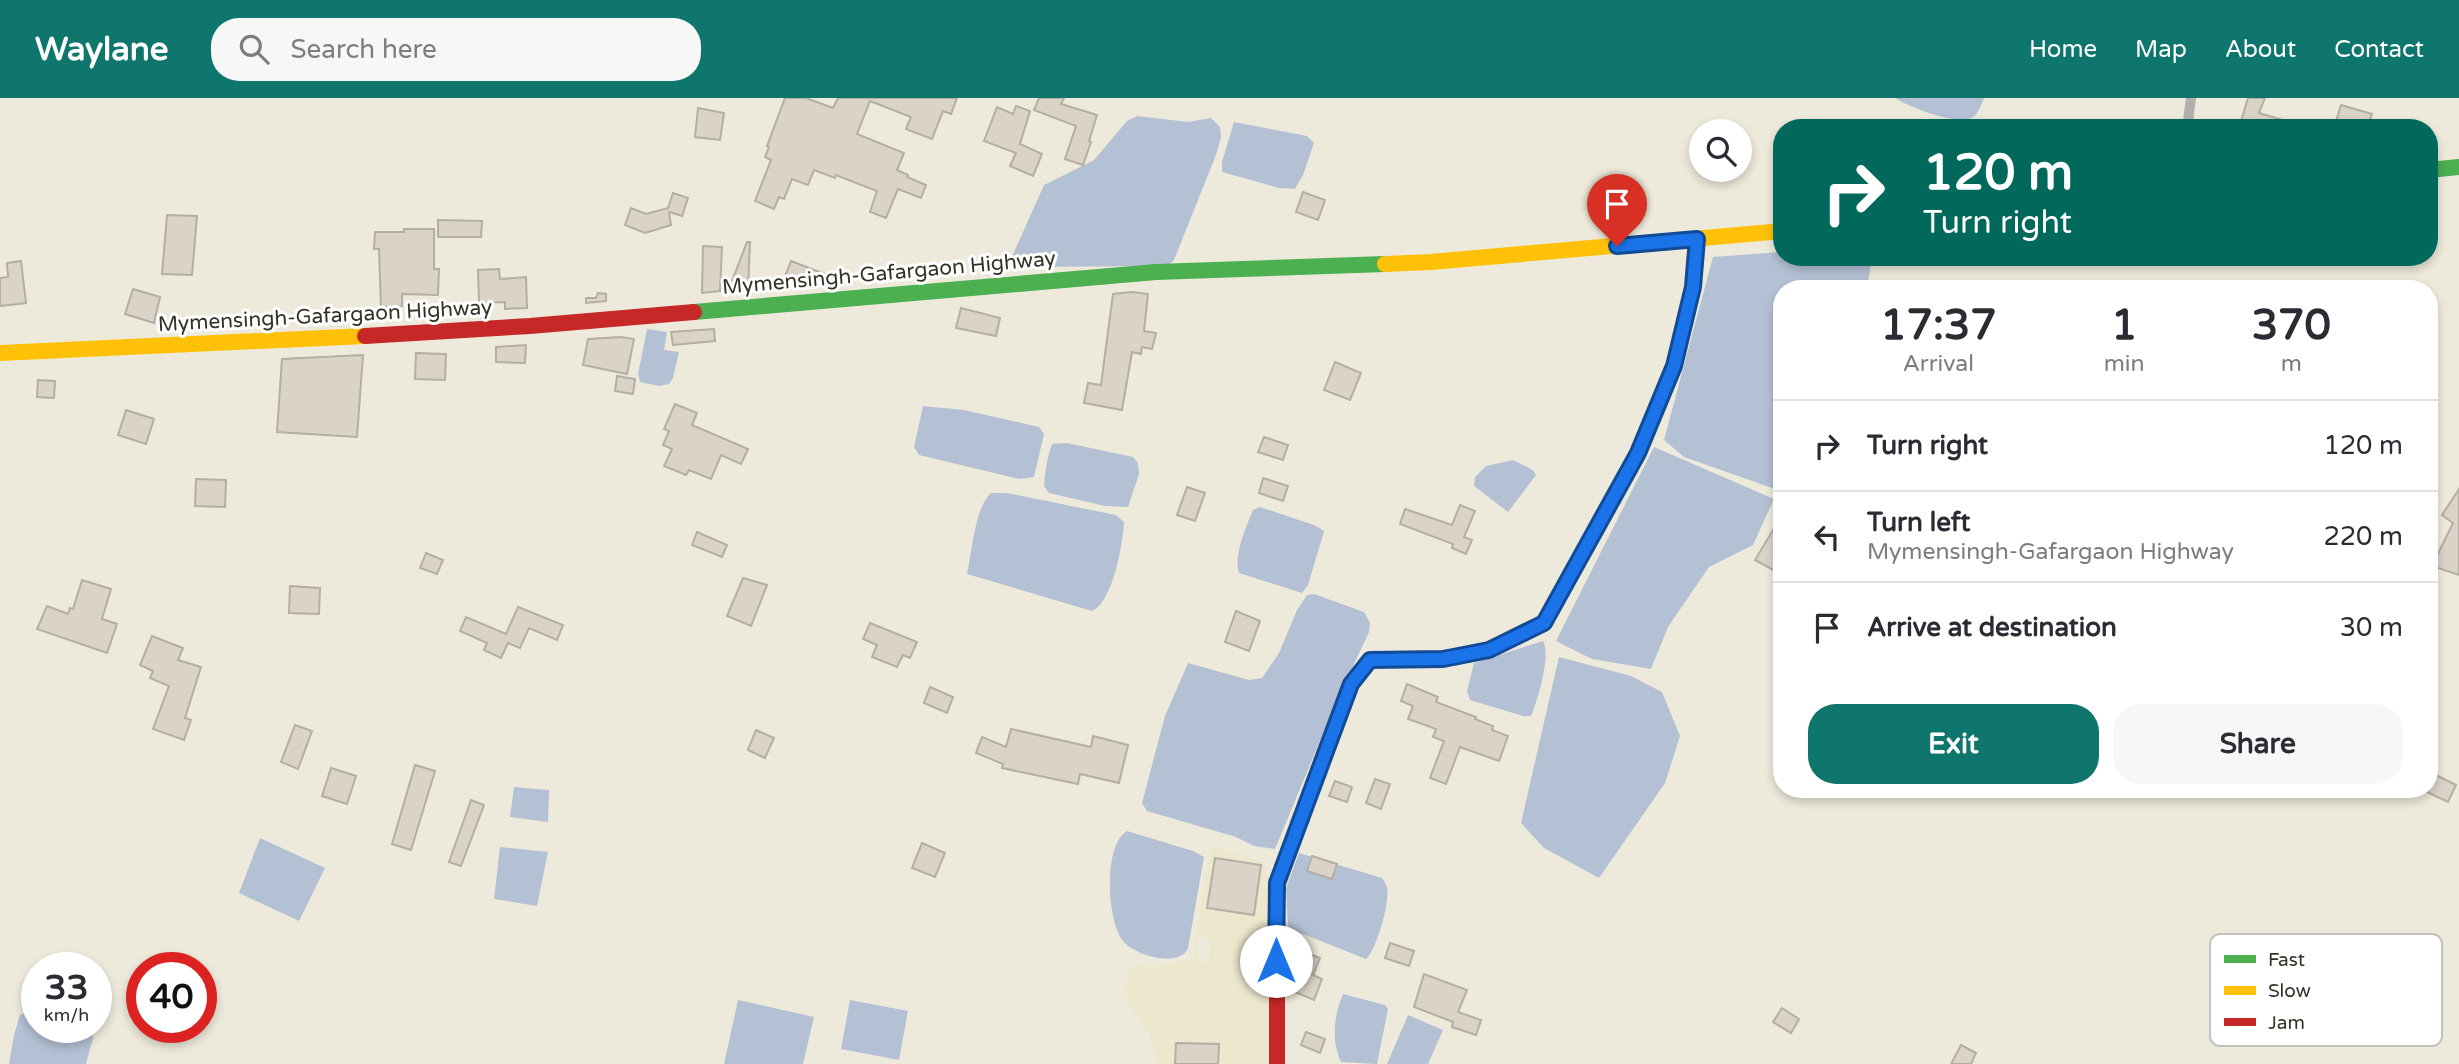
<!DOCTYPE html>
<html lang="en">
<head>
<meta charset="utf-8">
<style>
	:root { --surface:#fff; --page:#f7f7f7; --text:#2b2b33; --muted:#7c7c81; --line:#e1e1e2; --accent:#0f766e }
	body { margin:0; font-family:"Varela Round",sans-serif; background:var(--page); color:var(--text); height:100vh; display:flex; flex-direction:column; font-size:26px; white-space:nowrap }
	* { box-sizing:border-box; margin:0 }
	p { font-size:23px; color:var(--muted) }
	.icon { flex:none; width:38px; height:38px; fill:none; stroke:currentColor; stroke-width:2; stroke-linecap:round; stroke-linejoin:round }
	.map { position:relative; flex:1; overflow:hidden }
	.sheet { position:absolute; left:1773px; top:182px; width:665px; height:518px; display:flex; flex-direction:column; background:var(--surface); border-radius:28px; box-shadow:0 4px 10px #0003 }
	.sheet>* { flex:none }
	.hud { position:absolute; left:1773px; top:21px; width:665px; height:147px; border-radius:28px; box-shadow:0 4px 10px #0003; background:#00695c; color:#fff; overflow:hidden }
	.buttons { position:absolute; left:1689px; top:21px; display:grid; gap:14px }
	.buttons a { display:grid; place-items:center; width:63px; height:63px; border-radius:50%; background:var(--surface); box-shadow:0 4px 10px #0003; font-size:35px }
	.speed { position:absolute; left:21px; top:854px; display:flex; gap:14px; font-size:35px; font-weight:700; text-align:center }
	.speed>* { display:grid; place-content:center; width:91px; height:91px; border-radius:50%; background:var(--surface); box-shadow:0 4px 10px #0003; line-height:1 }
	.speed small { font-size:18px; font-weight:400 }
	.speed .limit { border:10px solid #d22; background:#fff; color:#111 }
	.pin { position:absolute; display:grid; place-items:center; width:60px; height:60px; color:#fff; margin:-72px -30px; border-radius:50% 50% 50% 0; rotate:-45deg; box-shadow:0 0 7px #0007 }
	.pin .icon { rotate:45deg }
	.me { position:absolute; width:77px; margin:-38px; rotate:0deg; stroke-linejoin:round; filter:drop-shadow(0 0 5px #0008) }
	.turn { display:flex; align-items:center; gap:24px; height:147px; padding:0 35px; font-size:32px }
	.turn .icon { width:91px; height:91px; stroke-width:2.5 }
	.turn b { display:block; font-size:49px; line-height:60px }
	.eta { display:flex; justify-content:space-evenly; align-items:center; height:119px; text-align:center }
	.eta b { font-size:42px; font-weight:800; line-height:49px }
	.action { display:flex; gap:14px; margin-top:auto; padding:14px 35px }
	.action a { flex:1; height:80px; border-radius:28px; background:var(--accent); color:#fff; font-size:28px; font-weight:800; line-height:80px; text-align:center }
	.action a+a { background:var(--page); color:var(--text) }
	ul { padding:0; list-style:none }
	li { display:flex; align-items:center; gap:21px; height:91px; padding:0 35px; border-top:2px solid var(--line) }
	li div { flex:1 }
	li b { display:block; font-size:26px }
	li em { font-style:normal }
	header { display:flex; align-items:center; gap:42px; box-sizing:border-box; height:98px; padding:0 35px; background:var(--accent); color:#fff }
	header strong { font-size:33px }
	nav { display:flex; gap:38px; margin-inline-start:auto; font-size:24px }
	.search { width:490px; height:63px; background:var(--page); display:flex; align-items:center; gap:18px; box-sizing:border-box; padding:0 24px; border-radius:28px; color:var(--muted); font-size:26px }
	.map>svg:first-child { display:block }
</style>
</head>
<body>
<header>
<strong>Waylane</strong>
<div class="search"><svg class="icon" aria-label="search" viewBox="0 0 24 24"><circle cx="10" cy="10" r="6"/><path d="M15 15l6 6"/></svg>Search here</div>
<nav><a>Home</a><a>Map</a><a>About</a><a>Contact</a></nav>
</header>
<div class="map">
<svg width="2459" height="966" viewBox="0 0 2459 966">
	<rect width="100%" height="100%" fill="#edeadb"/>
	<path fill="#ece7cd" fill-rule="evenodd" d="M1212 747 1263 764 1270 787 1269 966H1218L1219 946 1177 945 1175 966H1157L1149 934 1121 897 1132 869 1170 866 1193 860 1207 766ZM1215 760 1261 768 1258 786 1212 779ZM1212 781 1258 788 1254 817 1208 810ZM1198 840 1211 841 1209 864 1197 863Z"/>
	<g fill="#b4c1d4">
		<path d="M1895 0H1984C1981 7 1979 15 1973 19 1959 29 1909 9 1895 0Z"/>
		<path d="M1137 18 1188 24 1211 20 1220 29 1221 39 1216 57 1174 162 1168 168 1020 169 1011 161 1044 87 1094 62 1127 23Z"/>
		<path d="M1234 24 1307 38 1314 45 1303 77 1295 91 1279 90 1222 74V64Z"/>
		<path d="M1781 154 1782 159H1872L1867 191H1782L1781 393 1684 359 1664 342 1713 159Z"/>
		<path d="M647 231 667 234 664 252 679 254 673 280 669 286 659 288 640 284 638 276Z"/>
		<path d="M923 308 964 312 1039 329 1044 336 1034 379 1019 381 919 357 914 349Z"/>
		<path d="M1067 345 1133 359 1138 365 1139 376 1128 409 1105 408 1049 395 1044 388C1045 373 1047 360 1052 346Z"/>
		<path d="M1654 349 1774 401 1753 447 1709 469 1668 529 1651 571 1592 561 1556 543Z"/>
		<path d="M1513 362 1533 372 1536 377 1508 414 1474 388 1475 379 1486 368Z"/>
		<path d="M991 395H1007L1116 417 1124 424C1123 445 1113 504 1092 513L967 476C972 454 975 409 991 395Z"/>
		<path d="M1260 409 1314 427 1324 433 1308 487 1302 495 1239 475C1233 458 1246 429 1253 412Z"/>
		<path d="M1314 496 1364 514 1370 525 1369 534 1334 609 1275 751 1254 748 1236 739 1147 713 1142 705 1165 618 1188 565 1249 582 1262 580 1279 555 1297 512 1307 497Z"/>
		<path d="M1543 543C1551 558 1538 601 1531 618H1523L1470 602 1467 593 1474 565Z"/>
		<path d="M1559 559 1631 578 1662 594 1680 638 1665 685 1599 780 1544 750 1521 725Z"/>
		<path d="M514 689 549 692 548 724 510 719Z"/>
		<path d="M1127 733 1193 753 1204 759 1188 850C1179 871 1133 857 1122 842 1107 821 1103 747 1127 733Z"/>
		<path d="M260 740 325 770 299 823 239 795Z"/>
		<path d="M500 749 548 754 537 808 494 801Z"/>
		<path d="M1299 755 1382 780C1383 781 1387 788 1387 790 1390 804 1377 851 1366 861L1288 830 1286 790Z"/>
		<path d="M1343 896 1385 907 1388 911 1377 966 1341 964C1331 943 1334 917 1343 896Z"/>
		<path d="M738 902 814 919 803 966H724Z"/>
		<path d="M850 902 908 913 899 962 841 951Z"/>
		<path d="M37 911V929H91L93 940 86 966H9L14 937 20 917Z"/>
		<path d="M1408 917 1443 932 1428 966H1387Z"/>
	</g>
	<g fill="#dbd3c8" stroke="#b4aea5" stroke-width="2">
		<path d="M785 0H806L833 10 838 0H957L951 16 943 13 932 41 906 31 911 19 870 3 857 36 904 55 897 72 908 77 907 79 926 87 921 100 898 91 886 120 870 114 877 93 836 77 835 80 814 72 808 87 792 81 784 101 779 99 774 111 755 103 771 62 765 59 769 49 767 48Z"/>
		<path d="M1039 0H1064L1061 6 1097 17 1089 43 1091 44 1083 67 1065 61 1076 28 1034 12Z"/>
		<path d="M2248 0H2265L2259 15 2296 26 2295 30H2239Z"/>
		<path d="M2341 7 2372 16 2367 30H2334Z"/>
		<path d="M1016 8 1030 13 1020 46 1042 56 1033 78 1010 68 1016 55 984 43 997 9 1013 16Z"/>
		<path d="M698 10 724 15 720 42 695 39Z"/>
		<path d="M1303 94 1325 102 1318 122 1296 114Z"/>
		<path d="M673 95 688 100 682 118 669 114 671 127 645 135 625 127 631 110 646 116 668 110Z"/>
		<path d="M167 117 197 118 192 177 162 176Z"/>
		<path d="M438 122 482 123 481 139H438Z"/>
		<path d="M404 131H434V171H439L438 197 402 196V208L381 209 379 151H374L375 134H404Z"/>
		<path d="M747 144H750L748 191H729Z"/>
		<path d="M703 148 722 149 720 193 702 195Z"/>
		<path d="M21 163 26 205 0 208V180L8 179 7 165Z"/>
		<path d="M791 163 838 181 837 183 804 186 785 179Z"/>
		<path d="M499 171 500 181 526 179 527 210 505 211V204L479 205 478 172Z"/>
		<path d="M133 191 160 199 154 225 125 216Z"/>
		<path d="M1132 194 1148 196 1144 233 1156 235 1152 251 1142 249 1141 256 1132 254 1122 312 1084 305 1088 285 1101 287 1113 196Z"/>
		<path d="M598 195 606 196V203L586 205V200H596Z"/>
		<path d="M961 210 1000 220 996 238 956 230Z"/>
		<path d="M714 231 715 243 673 247 671 234Z"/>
		<path d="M621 239 634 241 627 276 583 267 588 241Z"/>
		<path d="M526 247 525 265 496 264V249Z"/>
		<path d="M416 255 446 256 445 282 415 281Z"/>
		<path d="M363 257 357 339 277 334 282 261Z"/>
		<path d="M1335 264 1361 275 1350 302 1324 292Z"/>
		<path d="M617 278 635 281 633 296 615 293Z"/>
		<path d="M38 282 55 283 54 300 37 299Z"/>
		<path d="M675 306 697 315 692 327 748 351 741 366 721 357 711 381 689 372 686 377 664 368 672 351 663 347 669 333 664 331Z"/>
		<path d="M126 312 154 321 146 346 118 337Z"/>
		<path d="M1264 339 1288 347 1283 362 1258 354Z"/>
		<path d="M1263 380 1288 388 1283 403 1259 395Z"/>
		<path d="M196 381 226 382 225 409 195 408Z"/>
		<path d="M1187 389 1205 395 1195 423 1177 417Z"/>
		<path d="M2459 391V477L2432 468 2453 425 2442 417Z"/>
		<path d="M1460 407 1475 413 1464 439 1472 442 1466 456 1452 450 1453 446 1400 426 1405 411 1452 427Z"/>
		<path d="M1782 417V462L1775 473 1755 462Z"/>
		<path d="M697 434 727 447 722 459 692 447Z"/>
		<path d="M426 455 443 462 437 476 420 470Z"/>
		<path d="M743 480 767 487 751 528 727 518Z"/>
		<path d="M82 482 111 491 102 521 117 526 107 555 37 531 47 508 68 516 70 510 73 511Z"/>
		<path d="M290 488 320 490 319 516 289 515Z"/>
		<path d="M518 509 563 527 557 542 529 530 520 550 508 545 501 560 484 552 487 545 460 533 466 519 506 536Z"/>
		<path d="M1236 513 1260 523 1249 553 1225 544Z"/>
		<path d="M870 525 917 544 910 560 903 557 897 569 872 559 877 547 863 541Z"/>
		<path d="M152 538 183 550 178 562 201 569 185 620 191 622 184 642 153 631 169 588 150 580 153 573 140 567Z"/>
		<path d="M1407 586 1438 599 1436 604 1476 619 1475 621 1493 628 1492 632 1508 638 1499 663 1460 649 1446 686 1430 680 1444 643 1433 639 1436 631 1408 621 1413 608 1401 603Z"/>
		<path d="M930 589 953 599 947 615 924 605Z"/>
		<path d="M295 627 312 633 298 671 281 664Z"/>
		<path d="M1011 631 1091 649 1093 638 1128 647 1119 685 1080 676 1078 686 1002 670 1003 666 976 655 982 639 1006 649Z"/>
		<path d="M756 632 774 640 765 660 748 652Z"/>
		<path d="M415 667 435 673 411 752 392 746Z"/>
		<path d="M331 670 356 678 347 706 322 698Z"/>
		<path d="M2436 677 2456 687 2448 704 2427 694Z"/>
		<path d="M1375 681 1390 686 1381 711 1366 705Z"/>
		<path d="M1335 683 1352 689 1347 704 1329 698Z"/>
		<path d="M471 702 484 707 461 768 449 764Z"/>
		<path d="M922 745 945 755 935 779 912 770Z"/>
		<path d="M1312 758 1337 766 1332 781 1307 773Z"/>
		<path d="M1215 760 1261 767 1254 817 1207 810Z"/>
		<path d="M1390 845 1414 853 1409 868 1385 860Z"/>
		<path d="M1297 851 1320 860 1313 877 1322 881 1314 902 1295 894Z"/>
		<path d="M1424 876 1467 892 1458 914 1481 922 1476 937 1452 929 1453 924 1414 909Z"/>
		<path d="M1782 910 1799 921 1791 935 1773 924Z"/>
		<path d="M1306 934 1325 941 1320 955 1301 947Z"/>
		<path d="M1176 945 1219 946 1218 966H1175Z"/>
		<path d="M1961 947 1976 955 1971 966H1951Z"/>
	</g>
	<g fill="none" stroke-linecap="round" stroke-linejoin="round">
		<path stroke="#b0b1ab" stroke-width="10" d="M2187 30 2191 0"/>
		<g stroke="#4caf50" stroke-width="16">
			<path d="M2429 72 2459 69"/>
			<path d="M694 214 1156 174 1385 166"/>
			<path d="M1425 561H1443L1489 552 1544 525 1638 355 1674 268 1693 189 1697 141"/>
		</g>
		<g stroke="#ffc107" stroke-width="16">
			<path d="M1385 166 1431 164 1782 133"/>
			<path d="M0 255 365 238"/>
		</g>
		<g stroke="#c62828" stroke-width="16">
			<path d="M365 238 530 228 694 214"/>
			<path d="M1277 966V785L1351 586 1370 562 1425 561"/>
		</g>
	</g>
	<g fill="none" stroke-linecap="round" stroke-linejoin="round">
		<g stroke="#114b97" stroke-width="18">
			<path id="route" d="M1276 863 1277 785 1351 586 1370 562 1443 561 1489 552 1544 525 1638 355 1674 268 1693 189 1697 141 1617 148"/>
		</g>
		<use href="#route" stroke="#1a73e8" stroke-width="12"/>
	</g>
	<g text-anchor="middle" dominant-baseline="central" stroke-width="6" stroke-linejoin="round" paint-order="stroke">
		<g font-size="21" fill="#343227" stroke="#fff">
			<text transform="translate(889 175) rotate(-5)">Mymensingh-Gafargaon Highway</text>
			<text transform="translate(325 218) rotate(-3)">Mymensingh-Gafargaon Highway</text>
		</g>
	</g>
	<rect x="2210" y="836" width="232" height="112" rx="10" fill="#fff" stroke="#c2c2be" stroke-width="2"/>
	<rect x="2224" y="857" width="32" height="8" fill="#4caf50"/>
	<rect x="2224" y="888" width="32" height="9" fill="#ffc107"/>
	<rect x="2224" y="920" width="32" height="8" fill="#c62828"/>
	<g font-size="19" fill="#343227">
		<text x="2268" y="868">Fast</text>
		<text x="2268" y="899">Slow</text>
		<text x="2268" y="931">Jam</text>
	</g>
</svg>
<div class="buttons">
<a><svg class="icon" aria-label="search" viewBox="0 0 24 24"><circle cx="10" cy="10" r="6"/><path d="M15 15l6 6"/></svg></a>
</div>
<div class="speed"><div>33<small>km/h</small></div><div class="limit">40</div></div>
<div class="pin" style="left:1617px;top:148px;background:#d93025"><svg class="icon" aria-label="arrive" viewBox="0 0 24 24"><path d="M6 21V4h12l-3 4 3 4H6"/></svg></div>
<svg class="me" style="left:1276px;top:863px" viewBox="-20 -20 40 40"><circle r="19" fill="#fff"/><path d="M0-13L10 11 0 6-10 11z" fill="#1a73e8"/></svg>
<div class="hud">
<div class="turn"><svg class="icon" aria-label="right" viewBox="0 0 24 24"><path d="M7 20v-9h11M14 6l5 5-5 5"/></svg><div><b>120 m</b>Turn right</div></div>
</div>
<section class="sheet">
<div class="eta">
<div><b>17:37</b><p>Arrival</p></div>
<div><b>1</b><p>min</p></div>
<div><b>370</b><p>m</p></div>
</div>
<ul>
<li><svg class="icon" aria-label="right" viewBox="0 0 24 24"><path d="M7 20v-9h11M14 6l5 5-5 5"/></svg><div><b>Turn right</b></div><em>120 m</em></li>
<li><svg class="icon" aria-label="left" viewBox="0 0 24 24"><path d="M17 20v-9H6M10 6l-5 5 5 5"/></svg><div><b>Turn left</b><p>Mymensingh-Gafargaon Highway</p></div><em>220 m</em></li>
<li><svg class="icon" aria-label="arrive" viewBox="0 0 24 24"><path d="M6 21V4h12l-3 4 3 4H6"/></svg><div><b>Arrive at destination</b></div><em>30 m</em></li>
</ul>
<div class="action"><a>Exit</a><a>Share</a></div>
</section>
</div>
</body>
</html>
